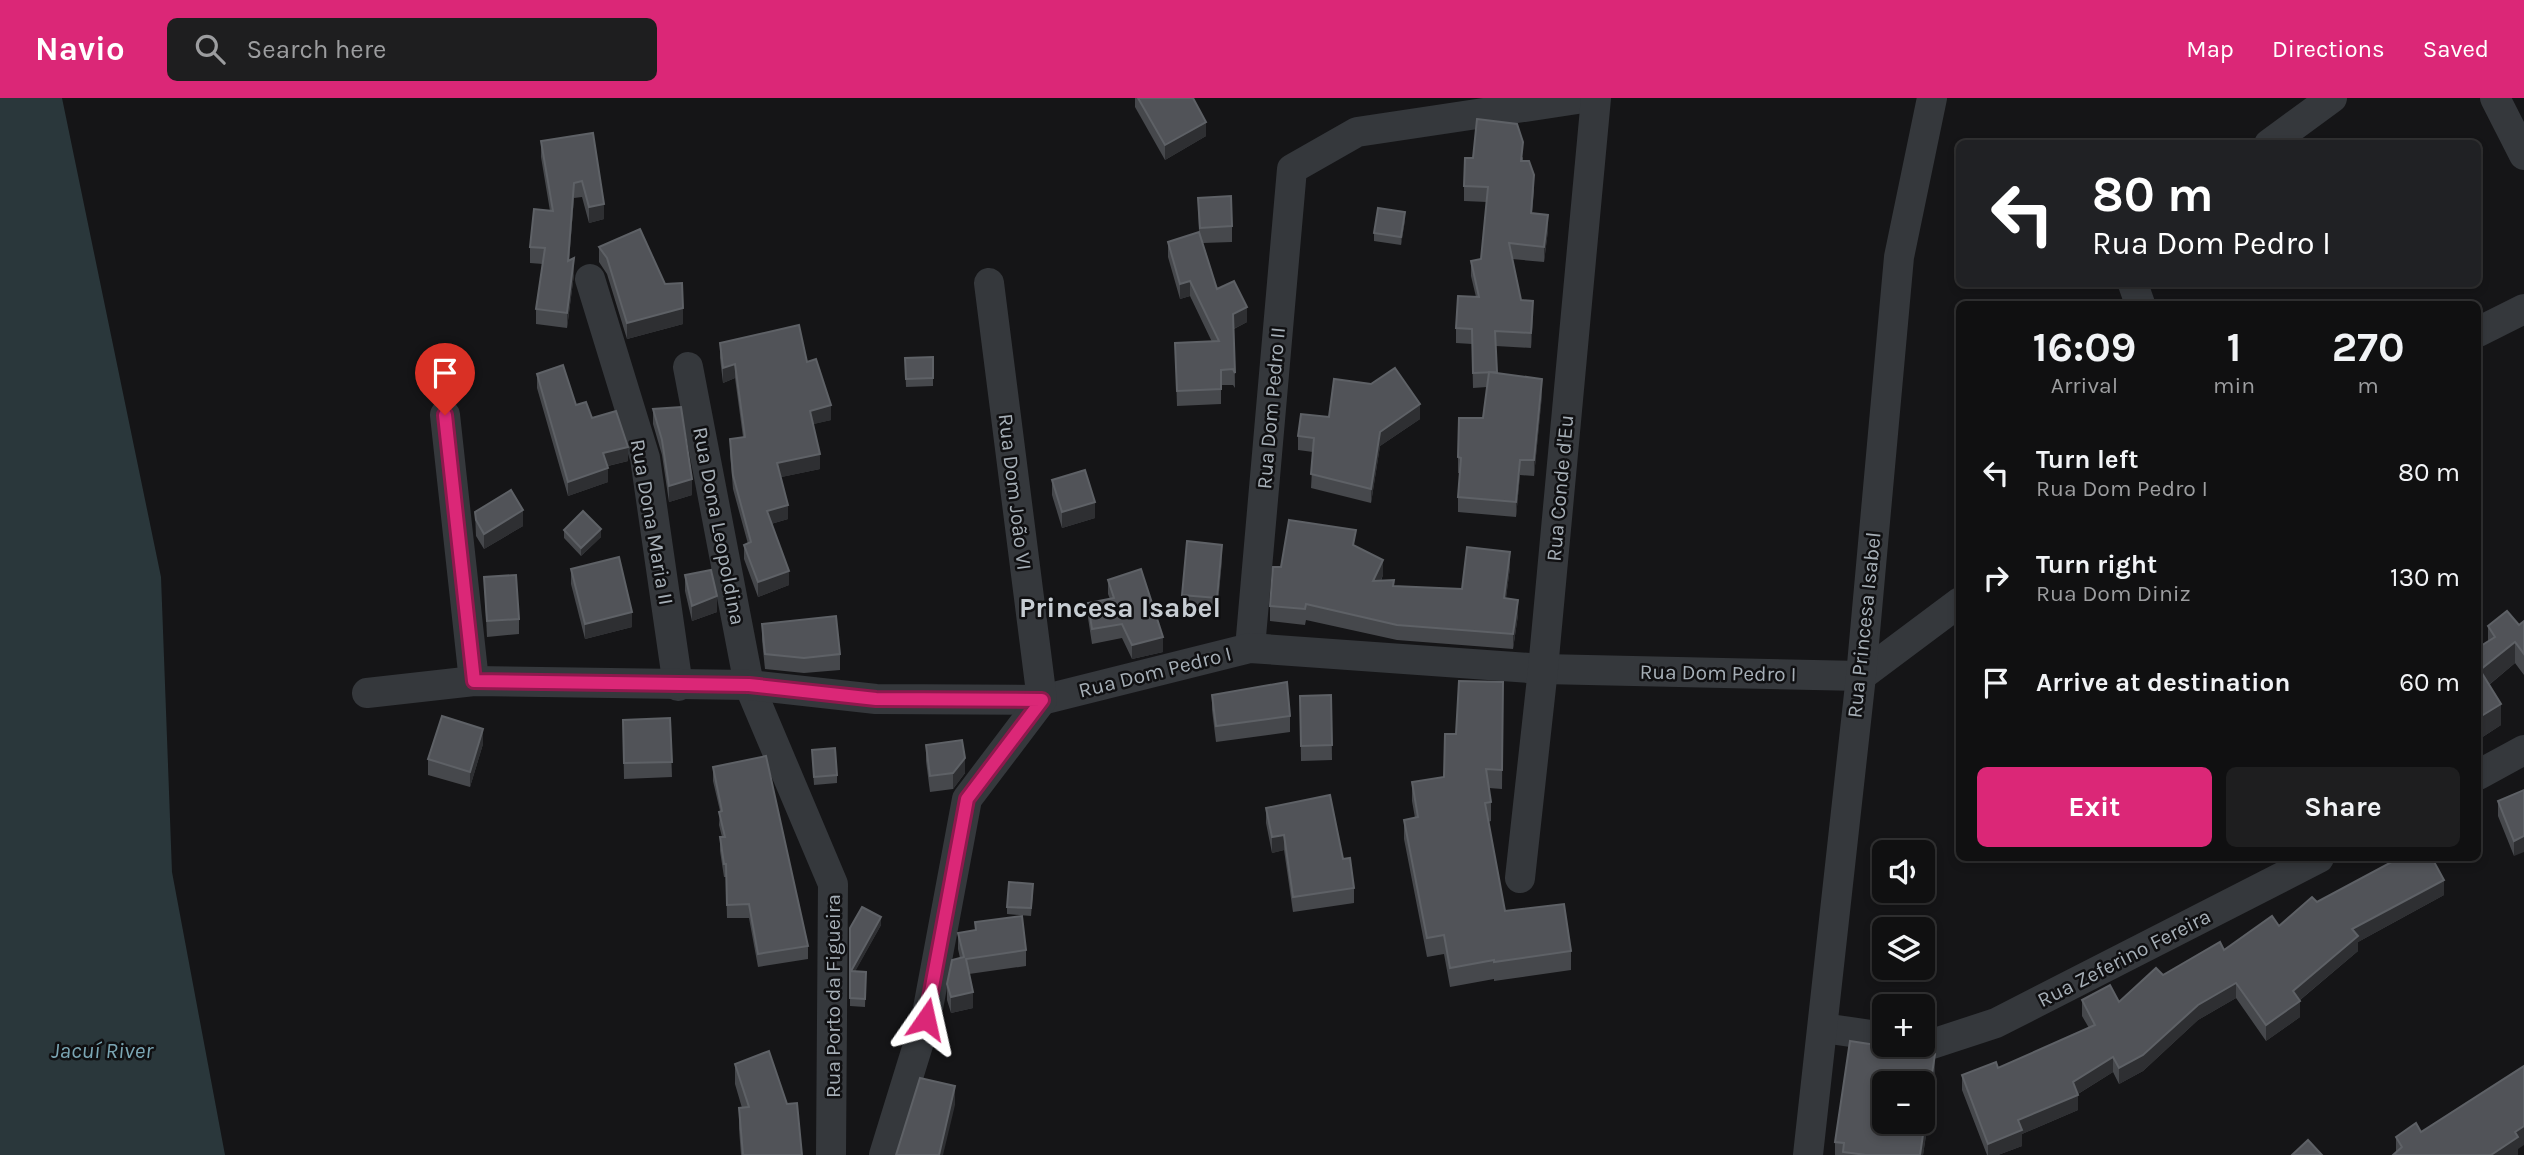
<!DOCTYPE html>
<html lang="en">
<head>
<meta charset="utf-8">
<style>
	:root { --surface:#101011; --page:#1e1e1f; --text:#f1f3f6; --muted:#9c9d9f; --line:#303031; --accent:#db2777 }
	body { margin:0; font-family:Karla,sans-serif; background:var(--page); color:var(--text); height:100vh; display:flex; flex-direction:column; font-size:26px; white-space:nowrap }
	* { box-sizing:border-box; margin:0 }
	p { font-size:23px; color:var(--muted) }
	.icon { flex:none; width:38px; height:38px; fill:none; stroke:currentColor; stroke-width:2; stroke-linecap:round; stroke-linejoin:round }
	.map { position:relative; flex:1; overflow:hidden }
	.panel { position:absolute; left:1956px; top:203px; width:525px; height:560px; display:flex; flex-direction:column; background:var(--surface); border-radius:10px; box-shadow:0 4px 10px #0003,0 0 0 2px var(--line) }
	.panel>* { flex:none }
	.hud { position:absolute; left:1956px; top:42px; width:525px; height:147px; border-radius:10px; box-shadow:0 4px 10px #0003,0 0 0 2px var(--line); background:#202124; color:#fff; overflow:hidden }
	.buttons { position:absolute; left:1872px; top:742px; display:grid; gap:14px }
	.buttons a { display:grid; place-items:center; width:63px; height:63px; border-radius:10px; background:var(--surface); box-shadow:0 4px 10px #0003,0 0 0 2px var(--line); font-size:35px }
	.pin { position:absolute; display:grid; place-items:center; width:60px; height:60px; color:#fff; margin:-72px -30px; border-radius:50% 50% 50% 0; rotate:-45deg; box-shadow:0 0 7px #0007 }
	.pin .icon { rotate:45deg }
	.me { position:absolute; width:77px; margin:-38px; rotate:11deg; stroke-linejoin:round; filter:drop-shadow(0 0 5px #0008) }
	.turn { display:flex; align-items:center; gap:24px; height:147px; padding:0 21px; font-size:32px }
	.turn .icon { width:91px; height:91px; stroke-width:2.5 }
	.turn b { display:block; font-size:49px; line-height:60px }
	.eta { display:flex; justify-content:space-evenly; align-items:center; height:119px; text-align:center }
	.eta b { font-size:42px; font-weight:700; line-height:49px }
	.cta { display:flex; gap:14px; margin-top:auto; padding:14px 21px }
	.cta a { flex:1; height:80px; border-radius:10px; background:var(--accent); color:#fff; font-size:28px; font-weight:700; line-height:80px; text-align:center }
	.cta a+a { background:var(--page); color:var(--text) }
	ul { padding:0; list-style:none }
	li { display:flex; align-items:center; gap:21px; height:105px; padding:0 21px }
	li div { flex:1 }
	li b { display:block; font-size:26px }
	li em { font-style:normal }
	header { display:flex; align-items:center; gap:42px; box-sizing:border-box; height:98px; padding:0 35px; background:var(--accent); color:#fff }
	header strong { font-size:33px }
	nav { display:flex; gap:38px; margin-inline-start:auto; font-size:24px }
	.search { width:490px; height:63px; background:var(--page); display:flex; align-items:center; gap:18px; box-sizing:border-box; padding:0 24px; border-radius:10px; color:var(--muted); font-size:26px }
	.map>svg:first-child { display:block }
</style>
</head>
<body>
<header>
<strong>Navio</strong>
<div class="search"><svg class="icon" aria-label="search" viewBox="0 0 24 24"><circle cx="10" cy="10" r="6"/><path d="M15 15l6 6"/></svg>Search here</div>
<nav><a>Map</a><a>Directions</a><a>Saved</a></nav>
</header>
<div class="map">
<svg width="2524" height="1057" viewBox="0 0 2524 1057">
	<rect width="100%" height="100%" fill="#151517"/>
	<path fill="#2a373b" d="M0 0H62L161 479 172 774 225 1057H0Z"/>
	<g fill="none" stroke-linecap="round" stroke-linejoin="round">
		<g stroke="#35383c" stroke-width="30">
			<path d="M2495 0 2524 57"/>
			<path d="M2269 46 2332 0"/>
			<path d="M590 181 645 360 678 588"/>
			<path d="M2133 186 2140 206"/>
			<path d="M2478 234 2524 211"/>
			<path d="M688 269 749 587 833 786 831 1057"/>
			<path d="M445 317 474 583"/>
			<path d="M1250 550 1292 71 1357 34 1584 0"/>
			<path d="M367 595 474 583 749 587 876 601 1042 602 1250 550 1543 571 1861 578 1960 504"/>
			<path d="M2478 677 2524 652"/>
			<path d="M1520 780 1543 571 1596 0"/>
			<path d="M1823 930 1885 939"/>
			<path d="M1923 945 1932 946 1996 925 2319 760"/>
			<path d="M884 1057 926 921 967 701 1042 602 989 185"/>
			<path d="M1808 1057 1861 578 1899 159 1932 0"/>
		</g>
	</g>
	<g fill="#46484c">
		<path d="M1135 0H1193L1206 38 1165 62 1135 9Z"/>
		<path d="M593 35 604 121 589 125 582 99 574 100 569 162 574 176 567 230 536 226V211L543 166 530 165V149L550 113 541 59V43Z"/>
		<path d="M1523 59V63L1534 92 1532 116 1548 132 1544 164 1512 161 1521 202 1533 217 1531 250 1496 248 1497 275 1542 297 1534 378 1520 377 1516 419 1458 414V399L1460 375H1458V359L1483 320 1487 289 1473 290 1472 246 1456 245V230L1476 199 1471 178V163L1481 161 1487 104 1464 103V88Z"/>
		<path d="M1198 100 1232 128V144L1203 145 1217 191 1247 224 1234 231 1235 290 1233 287H1221V306L1177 308 1175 245 1212 244 1190 198 1180 201 1168 159V144L1199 135Z"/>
		<path d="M1405 122 1401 147 1374 143V135Z"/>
		<path d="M599 149 683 226 627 241 607 176 599 164Z"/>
		<path d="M720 245 807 264 831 322 813 326 820 371 781 379 788 421 771 426 789 487 758 499 744 461V447L748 446 733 391 730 355V341L743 339 735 280 723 285 720 260Z"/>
		<path d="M933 259V288L906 289 905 260Z"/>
		<path d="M537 276 592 320 628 363 608 368V384L568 398 537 290Z"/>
		<path d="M653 311 692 397 669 404 662 357 653 326Z"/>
		<path d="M1329 319 1420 321 1380 348 1371 405 1311 390 1313 354 1298 352V338Z"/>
		<path d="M1052 382 1095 420 1062 430 1052 397Z"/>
		<path d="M475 414 523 428 484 451 476 438Z"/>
		<path d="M564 432 601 439 581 458 564 440Z"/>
		<path d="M1355 449 1383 477 1381 483 1394 488 1462 491 1510 469 1506 500 1518 517 1513 551 1397 542 1306 522 1305 527 1270 523V508L1281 469Z"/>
		<path d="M1222 462 1217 515 1182 512V497Z"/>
		<path d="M571 471 632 529 585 541 571 486Z"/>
		<path d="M685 477 717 514 692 523 685 493Z"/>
		<path d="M484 479 519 521V536L487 539Z"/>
		<path d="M1108 482 1163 554 1132 561 1122 540 1092 546 1088 520V505L1110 501 1108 496Z"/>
		<path d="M2507 513 2519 527 2524 523V577L2515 565 2489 587 2501 606V627L2478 642V548L2479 549 2488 544V528Z"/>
		<path d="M762 526 840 556V572L804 575 765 571 762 542Z"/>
		<path d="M1503 584 1502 691 1489 690 1491 704V723L1488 724 1505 813 1571 853V872L1494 883V881L1450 889 1444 856 1427 859 1404 741V722L1415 720 1412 703V684L1444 679 1456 636Z"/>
		<path d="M1212 597 1290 618V634L1216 644 1212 612Z"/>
		<path d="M1331 597 1332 662 1301 663 1300 598Z"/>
		<path d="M670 620 672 679 624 681 623 622Z"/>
		<path d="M483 646 470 689 428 677V661Z"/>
		<path d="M926 647 965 675 953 691 930 694 926 663Z"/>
		<path d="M812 652 837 677V685L814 687Z"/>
		<path d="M713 669 808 848V861L758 869 749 820H727L726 779H724L720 753V739H722L719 727 720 713 713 683Z"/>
		<path d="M2524 692 2514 758 2498 718V703Z"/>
		<path d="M1266 710 1343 761 1354 790V805L1293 814 1284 752 1272 755 1266 725Z"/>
		<path d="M1033 794 1031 818 1007 816V809Z"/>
		<path d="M2444 797 2358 844V853L2299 903 2300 919 2266 943 2236 900 2198 922 2143 973 2119 986 2113 974 2078 996V1012L2022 1036V1048L1998 1057H1987L1962 992V977L1998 970 2089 930 2082 918V902L2119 904 2163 877 2224 852 2279 828 2317 804Z"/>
		<path d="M975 824 1026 852V868L969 876 973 910 951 915 947 902V886L960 860 958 851V835L975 832Z"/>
		<path d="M881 827 855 873 866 874 865 909 850 908V830Z"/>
		<path d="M735 966 802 1057H741L739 1031V1010H742L735 986Z"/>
		<path d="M1935 978 1923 1057H1835V1044Z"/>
		<path d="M2421 1034 2518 1051V1057L2396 1055V1039Z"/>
	</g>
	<g fill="#2e2f32">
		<path d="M1206 24V38L1165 62V47Z"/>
		<path d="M574 85V100L568 178V163Z"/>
		<path d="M604 106V121L589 125V109Z"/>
		<path d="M1405 114V122L1401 147V139Z"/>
		<path d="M1548 117V132L1544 164V149Z"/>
		<path d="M574 160V176L567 230V215Z"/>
		<path d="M1190 183V198L1180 201V186Z"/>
		<path d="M1533 203V217L1531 250V235Z"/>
		<path d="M1247 209V224L1233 231V216Z"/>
		<path d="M683 210V226L627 241V225Z"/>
		<path d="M735 266V280L723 285V270Z"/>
		<path d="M1542 281V297L1534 378V362Z"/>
		<path d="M1420 306V321L1380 348 1371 405V391L1380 334Z"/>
		<path d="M831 307V322L810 327V313Z"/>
		<path d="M628 349V363L603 369V355Z"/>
		<path d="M820 356V371L777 380V365Z"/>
		<path d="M1520 362V377L1516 419V404Z"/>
		<path d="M608 370V384L568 398V384Z"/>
		<path d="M692 381V397L669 404V388Z"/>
		<path d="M1095 404V420L1062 430V414Z"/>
		<path d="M788 407V421L767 427V413Z"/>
		<path d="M523 412V428L484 451V436Z"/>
		<path d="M601 431V439L581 458V450Z"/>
		<path d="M1222 447V462L1217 515V500Z"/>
		<path d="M1510 454V469L1504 515V500Z"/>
		<path d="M1383 462V477L1373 499V483Z"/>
		<path d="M789 473V487L758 499V484Z"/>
		<path d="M717 498V514L692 523V508Z"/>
		<path d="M1518 502V517L1513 551V536Z"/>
		<path d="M632 514V529L585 541V526Z"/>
		<path d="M1163 539V554L1132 561V547Z"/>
		<path d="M2515 544V565L2480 594V572Z"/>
		<path d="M2501 606V627L2478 642V620Z"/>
		<path d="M483 631V646L470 689V674Z"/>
		<path d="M965 660V675L953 691V675Z"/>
		<path d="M1284 737V752L1272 755V739Z"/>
		<path d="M2524 738V754L2514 758V743Z"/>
		<path d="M2444 782V797L2358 844V853L2295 906 2300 903V919L2266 943V927L2293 893 2352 831Z"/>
		<path d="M881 819V827L851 881V873Z"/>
		<path d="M2236 885V900L2198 922 2143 973 2119 986V970L2198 907Z"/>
		<path d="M973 894V910L951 915V899Z"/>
		<path d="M1935 956V978L1923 1057H1920Z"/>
		<path d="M2113 959V974L2073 999V984Z"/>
		<path d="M955 988V1007L943 1057H939Z"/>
		<path d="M2078 997V1012L2022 1036V1048L1998 1057H1988V1046L2018 1022Z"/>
		<path d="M2524 1028V1047L2518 1051V1057H2491L2515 1034Z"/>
	</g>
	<g fill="#515358" stroke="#5e6166" stroke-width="2" fill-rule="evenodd">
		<path d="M1138 0H1193L1206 24 1165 47Z"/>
		<path d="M1477 21 1517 26 1523 44 1521 63H1529L1534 77 1531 115 1548 117 1544 149 1509 145 1521 202 1533 203 1531 235 1495 233 1497 274 1473 275 1472 231 1456 230 1458 198 1479 199 1471 163 1481 161 1488 89 1464 88 1465 60H1473Z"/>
		<path d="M593 35 604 106 589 109 582 83 574 85 568 163 574 160 567 215 536 211 545 150 530 149 534 111 553 113 541 43Z"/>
		<path d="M1231 98 1232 128 1200 130 1198 100Z"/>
		<path d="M1378 110 1405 114 1401 139 1374 135Z"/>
		<path d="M640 131 665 186 682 185 683 210 627 225 607 160 599 149Z"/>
		<path d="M1199 134 1217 191 1234 183 1247 209 1233 216 1235 275 1233 271 1221 272V291L1177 293 1175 245 1219 243 1190 183 1180 186 1168 144Z"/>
		<path d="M799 227 807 264 816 261 831 307 810 313 820 356 777 365 788 407 767 413 789 473 758 484 744 447 751 444 733 377 730 341 745 339 735 266 723 270 720 245Z"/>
		<path d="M933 259V280L906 281 905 260Z"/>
		<path d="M563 267 576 307 586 304 592 320 616 313 628 349 603 355 608 370 568 384 537 276Z"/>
		<path d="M1395 270 1420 306 1380 334 1371 391 1311 376 1314 340 1298 338 1301 316 1329 319 1334 281 1371 286Z"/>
		<path d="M1489 274 1542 281 1534 362H1520L1516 404 1458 399 1461 360 1458 359 1459 320H1483Z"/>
		<path d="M681 309 692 381 669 388 662 342 653 311Z"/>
		<path d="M1085 372 1095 404 1062 414 1052 382Z"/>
		<path d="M511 392 523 412 484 436 476 422 475 414Z"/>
		<path d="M583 413 601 431 581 450 564 432Z"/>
		<path d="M1289 422 1356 432 1353 447 1383 462 1373 483 1394 482 1393 488 1462 491 1467 449 1510 454 1504 500 1518 502 1513 536 1397 527 1306 506 1305 511 1270 508 1273 469H1281Z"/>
		<path d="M1187 443 1222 447 1217 500 1182 497Z"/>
		<path d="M619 459 632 514 585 526 571 471Z"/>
		<path d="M1141 471 1163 539 1132 547 1122 526 1092 531 1088 505 1114 500 1108 482Z"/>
		<path d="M711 472 717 498 692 508 685 477Z"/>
		<path d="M516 477 519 521 487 523 484 479Z"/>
		<path d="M2507 513 2519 527 2524 523V556L2515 544 2480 572 2501 606 2478 620V548L2479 549 2495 539 2488 528Z"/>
		<path d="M836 518 840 556 804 560 765 556 762 526Z"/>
		<path d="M1459 583 1503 584 1502 672 1486 671 1491 704 1485 705 1505 813 1564 806 1571 853 1494 864V862L1450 870 1444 837 1427 840 1404 722 1418 719 1412 684 1444 679 1445 636H1456Z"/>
		<path d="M1287 584 1290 618 1216 628 1212 597Z"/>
		<path d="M1331 597 1332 647 1301 648 1300 598Z"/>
		<path d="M442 618 483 631 470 674 428 661Z"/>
		<path d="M670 620 672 664 624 665 623 622Z"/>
		<path d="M962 642 965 660 953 675 930 678 926 647Z"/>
		<path d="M835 650 837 677 814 679 812 652Z"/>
		<path d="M766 658 808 848 758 856 749 806 727 807 726 766H724L720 739H725L719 714 722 713 713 669Z"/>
		<path d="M2524 692V738L2514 743 2498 703Z"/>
		<path d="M1330 697 1343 761 1350 760 1354 790 1293 799 1284 737 1272 739 1266 710Z"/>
		<path d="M2399 760H2432L2444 782 2352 831 2358 838 2293 893 2300 903 2266 927 2236 885 2198 907 2143 957 2119 970 2113 959 2073 984 2078 997 2018 1022 2022 1032 1988 1046 1962 977 1996 964 1998 970 2095 927 2082 902 2110 887 2119 904 2156 870 2163 877 2220 844 2224 852 2272 818 2279 828 2312 799 2317 804Z"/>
		<path d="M1009 784 1033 786 1031 810 1007 809Z"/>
		<path d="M862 809 881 819 851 873 866 874 865 901 850 900V830Z"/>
		<path d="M1022 818 1026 852 966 861 973 894 951 899 947 886 952 862 964 859 958 835 976 832 975 824Z"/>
		<path d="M1850 943 1935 956 1920 1057H1866L1843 1054 1844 1045 1835 1044ZM1885 985H1923V1024H1885Z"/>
		<path d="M769 953 787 1006 797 1005 802 1057H743L739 1010 749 1009 735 966Z"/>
		<path d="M2524 968V1028L2515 1034 2518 1039 2491 1057H2393L2402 1049 2396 1039 2416 1025 2421 1034Z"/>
		<path d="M920 980 955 988 939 1057H896Z"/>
		<path d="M2308 1042 2322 1057H2292Z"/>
	</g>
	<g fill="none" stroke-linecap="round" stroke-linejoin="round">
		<g stroke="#8e194d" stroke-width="18">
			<path id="route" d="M445 317 474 583 749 587 876 601 1042 602 967 701 926 921"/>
		</g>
		<use href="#route" stroke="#db2777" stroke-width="12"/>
	</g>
	<g text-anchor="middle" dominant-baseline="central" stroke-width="5" stroke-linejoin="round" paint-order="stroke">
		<g font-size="21" fill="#a6afb7" stroke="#101012">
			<text transform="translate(1271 310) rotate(-85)">Rua Dom Pedro II</text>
			<text transform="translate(1560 390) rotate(-85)">Rua Conde d'Eu</text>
			<text transform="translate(1015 394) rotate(83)">Rua Dom João VI</text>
			<text transform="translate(652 424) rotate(80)">Rua Dona Maria II</text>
			<text transform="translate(719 428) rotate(79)">Rua Dona Leopoldina</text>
			<text transform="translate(1864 527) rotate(-84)">Rua Princesa Isabel</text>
			<text transform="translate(1155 574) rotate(-14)">Rua Dom Pedro I</text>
			<text transform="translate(1718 575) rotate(1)">Rua Dom Pedro I</text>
			<text transform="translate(2124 860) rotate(-27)">Rua Zeferino Fereira</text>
			<text transform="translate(833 898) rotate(-90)">Rua Porto da Figueira</text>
		</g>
		<g font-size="23" font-style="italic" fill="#7ba6b4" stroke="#101012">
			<text x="102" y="952">Jacuí River</text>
		</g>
		<g font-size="28" font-weight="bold" fill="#c7cdd3" stroke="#101012">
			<text x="1120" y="509">Princesa Isabel</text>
		</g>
	</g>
</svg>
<div class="buttons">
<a><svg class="icon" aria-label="sound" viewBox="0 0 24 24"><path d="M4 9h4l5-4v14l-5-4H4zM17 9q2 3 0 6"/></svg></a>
<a><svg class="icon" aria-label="layers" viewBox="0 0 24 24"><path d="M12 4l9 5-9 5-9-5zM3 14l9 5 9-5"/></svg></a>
<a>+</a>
<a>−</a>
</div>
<div class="pin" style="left:445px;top:317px;background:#d93025"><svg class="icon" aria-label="arrive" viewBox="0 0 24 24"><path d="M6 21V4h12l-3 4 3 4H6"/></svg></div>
<svg class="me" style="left:926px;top:921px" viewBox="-20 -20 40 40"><path d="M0-17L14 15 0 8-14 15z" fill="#db2777" stroke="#fff" stroke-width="4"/></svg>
<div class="hud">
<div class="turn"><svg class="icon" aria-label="left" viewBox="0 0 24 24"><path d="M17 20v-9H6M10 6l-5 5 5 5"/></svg><div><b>80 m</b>Rua Dom Pedro I</div></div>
</div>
<section class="panel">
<div class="eta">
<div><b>16:09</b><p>Arrival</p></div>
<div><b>1</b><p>min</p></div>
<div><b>270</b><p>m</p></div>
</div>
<ul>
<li><svg class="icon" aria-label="left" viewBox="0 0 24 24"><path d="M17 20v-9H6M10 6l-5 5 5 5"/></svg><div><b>Turn left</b><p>Rua Dom Pedro I</p></div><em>80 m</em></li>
<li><svg class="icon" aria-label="right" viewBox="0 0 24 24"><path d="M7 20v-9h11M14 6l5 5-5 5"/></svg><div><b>Turn right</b><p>Rua Dom Diniz</p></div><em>130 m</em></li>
<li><svg class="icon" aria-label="arrive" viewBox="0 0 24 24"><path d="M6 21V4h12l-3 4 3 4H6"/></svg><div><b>Arrive at destination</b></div><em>60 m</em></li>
</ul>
<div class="cta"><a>Exit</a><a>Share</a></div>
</section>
</div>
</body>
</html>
